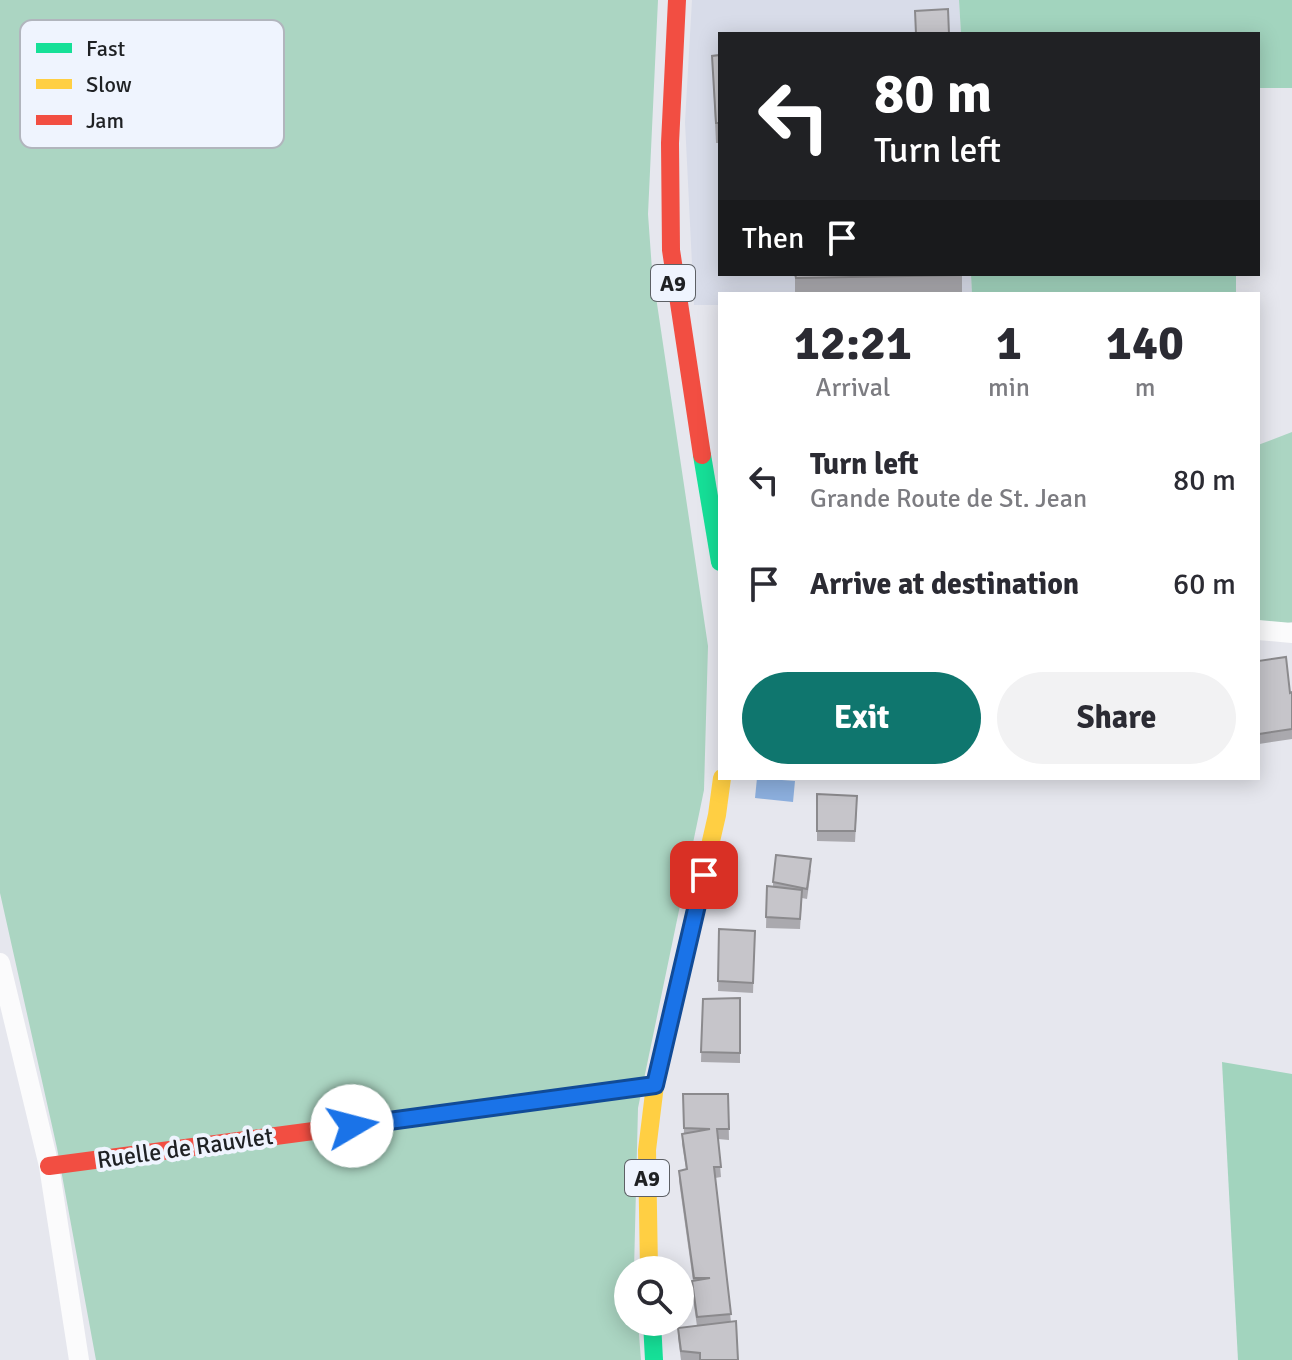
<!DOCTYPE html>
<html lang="en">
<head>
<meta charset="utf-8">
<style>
	:root { --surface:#fff; --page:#f2f2f3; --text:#2b2b33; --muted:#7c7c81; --accent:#0f766e }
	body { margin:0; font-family:Signika,sans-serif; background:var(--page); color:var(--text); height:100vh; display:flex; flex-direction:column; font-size:30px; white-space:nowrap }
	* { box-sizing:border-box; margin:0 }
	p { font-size:26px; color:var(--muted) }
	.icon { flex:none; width:44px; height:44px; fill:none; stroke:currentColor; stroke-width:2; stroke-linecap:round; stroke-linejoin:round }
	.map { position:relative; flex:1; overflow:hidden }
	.sheet { position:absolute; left:718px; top:292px; width:542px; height:488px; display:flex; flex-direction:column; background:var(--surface); border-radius:0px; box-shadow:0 4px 20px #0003 }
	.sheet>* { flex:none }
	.hud { position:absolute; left:718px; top:32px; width:542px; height:244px; border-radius:0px; box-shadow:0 4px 20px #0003; background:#202124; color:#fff; overflow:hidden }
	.fabs { position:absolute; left:614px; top:1256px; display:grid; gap:16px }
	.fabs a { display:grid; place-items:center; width:80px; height:80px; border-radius:50%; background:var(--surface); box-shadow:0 4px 20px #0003; font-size:40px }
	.pin { position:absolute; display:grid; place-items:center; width:68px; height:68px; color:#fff; margin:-34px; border-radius:16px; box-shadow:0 4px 12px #0006 }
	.me { position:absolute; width:88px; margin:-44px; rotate:82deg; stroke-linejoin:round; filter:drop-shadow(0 0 6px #0008) }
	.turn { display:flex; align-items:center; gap:28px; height:168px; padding:0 24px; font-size:36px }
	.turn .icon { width:104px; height:104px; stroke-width:2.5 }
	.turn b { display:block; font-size:56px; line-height:68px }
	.then { display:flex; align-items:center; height:76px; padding:0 24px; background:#0003; gap:16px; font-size:30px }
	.eta { display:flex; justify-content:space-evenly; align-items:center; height:136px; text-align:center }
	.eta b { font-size:48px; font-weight:800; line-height:56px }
	.button { display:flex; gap:16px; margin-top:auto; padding:16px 24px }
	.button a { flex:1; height:92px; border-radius:48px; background:var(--accent); color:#fff; font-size:32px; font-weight:800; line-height:92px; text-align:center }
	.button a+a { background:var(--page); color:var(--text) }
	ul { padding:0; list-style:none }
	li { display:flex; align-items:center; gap:24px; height:104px; padding:0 24px }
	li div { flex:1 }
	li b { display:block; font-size:30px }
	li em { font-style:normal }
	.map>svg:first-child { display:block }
</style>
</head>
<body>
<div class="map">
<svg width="1292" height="1360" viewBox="0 0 1292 1360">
	<rect width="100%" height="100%" fill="#e6e7ee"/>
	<path fill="#d8dce9" d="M692 0H959L961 34H720V274H971L972 294H720V305H694L685 122Z"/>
	<g fill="#abd5c2">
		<path d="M0 0H658L648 214 652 270 708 646 704 790 638 1108 634 1270H628V1322H638L641 1360H96L57 1148 0 893Z"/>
		<path d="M1292 432V622L1279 625 1258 623V445Z"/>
	</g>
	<g fill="#a2d4be">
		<path d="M959 0H1292V88H1258V34H961Z"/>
		<path d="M971 274H1236V294H972Z"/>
		<path d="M1222 1062 1292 1074V1360H1238Z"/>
	</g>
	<path fill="#8db0df" d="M757 778 795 781 793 802 755 798Z"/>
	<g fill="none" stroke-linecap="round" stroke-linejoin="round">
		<g stroke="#fbfbfc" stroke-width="20">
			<path d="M1258 630 1292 633"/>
			<path d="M0 963 49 1166 79 1360"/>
		</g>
		<g stroke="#16e098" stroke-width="18">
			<path d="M702 455 720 562"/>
			<path d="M464 1111 655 1085"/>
			<path d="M652 1322 654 1360"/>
		</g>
		<path stroke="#ffcf43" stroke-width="18" d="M649 1270 647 1150 655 1085 717 815 722 778"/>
		<g stroke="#f24e42" stroke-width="18">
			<path d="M677 0 670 143 671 250 702 455"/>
			<path d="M49 1166 464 1111"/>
		</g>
	</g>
	<g fill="#aaa9ae">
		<path d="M720 55V143H716L712 56Z"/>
		<rect x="795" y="274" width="167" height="20"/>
		<path d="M1258 661 1290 693 1292 692V739L1259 744Z"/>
		<path d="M817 794 857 807 855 842 817 841Z"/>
		<path d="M811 870 807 899 802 898 800 929 766 928 767 886 773 887V882Z"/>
		<path d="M719 929 755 931 753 993 718 991Z"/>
		<path d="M740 998V1063L701 1062 703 999Z"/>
		<path d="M683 1094H728L729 1140 718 1139 721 1177 715 1178 731 1322 738 1360H681L678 1338V1328L697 1326 692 1292 693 1281 679 1181V1171L686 1169 682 1144V1134L684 1133Z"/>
	</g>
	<g fill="#c6c5ca" stroke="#8b8a8d" stroke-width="2">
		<path d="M948 9 949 34H916L915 11Z"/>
		<path d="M720 55V123H716L712 56Z"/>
		<path d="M795 274H962V275L796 278Z"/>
		<path d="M1286 657 1290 693 1292 692V729L1259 734 1258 661Z"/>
		<path d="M817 794 857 796 855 831H817Z"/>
		<path d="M776 855 811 859 807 889 773 882Z"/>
		<path d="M767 886 802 890 800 919 766 917Z"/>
		<path d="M719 929 755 931 753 983 718 981Z"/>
		<path d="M740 998V1053L701 1052 703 999Z"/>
		<path d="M683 1094H728L729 1129H717L721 1167H714L731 1314 697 1317 692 1281 710 1278H694L679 1171 687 1169 682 1134 710 1129 684 1128Z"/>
		<path d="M736 1321 738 1360H700V1353L681 1351 678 1328Z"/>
	</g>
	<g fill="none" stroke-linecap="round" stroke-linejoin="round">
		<g stroke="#114b97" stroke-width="20">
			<path id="route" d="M352 1126 655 1085 704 875"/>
		</g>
		<use href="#route" stroke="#1a73e8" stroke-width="14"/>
	</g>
	<g text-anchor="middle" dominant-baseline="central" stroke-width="8" stroke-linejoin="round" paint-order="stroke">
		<g fill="#eff4fe" stroke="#5d6065" stroke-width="2">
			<rect x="651" y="265" width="44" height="36" rx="6"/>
			<rect x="625" y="1160" width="44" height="36" rx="6"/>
		</g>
		<g font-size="22" font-weight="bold" fill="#1f2124">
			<text x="673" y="283">A9</text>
			<text x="647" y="1178">A9</text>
		</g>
		<g font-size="24" fill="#1f2124" stroke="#eff4fe">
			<text transform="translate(185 1148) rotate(-8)">Ruelle de Rauvlet</text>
		</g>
	</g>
	<rect x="20" y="20" width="264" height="128" rx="12" fill="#eff4fe" stroke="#b1b5bd" stroke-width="2"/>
	<rect x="36" y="43" width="36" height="10" fill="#16e098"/>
	<rect x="36" y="79" width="36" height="10" fill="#ffcf43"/>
	<rect x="36" y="115" width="36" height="10" fill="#f24e42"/>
	<g font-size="22" fill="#1f2124">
		<text x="86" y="56">Fast</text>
		<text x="86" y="92">Slow</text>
		<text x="86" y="128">Jam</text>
	</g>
</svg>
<div class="fabs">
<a><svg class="icon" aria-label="search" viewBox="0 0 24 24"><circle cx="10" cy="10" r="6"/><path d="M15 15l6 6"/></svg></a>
</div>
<div class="pin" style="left:704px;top:875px;background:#d93025"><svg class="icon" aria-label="arrive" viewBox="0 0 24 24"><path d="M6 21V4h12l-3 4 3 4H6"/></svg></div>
<svg class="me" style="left:352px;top:1126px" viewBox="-20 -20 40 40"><circle r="19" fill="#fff"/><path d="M0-13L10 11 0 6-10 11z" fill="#1a73e8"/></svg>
<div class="hud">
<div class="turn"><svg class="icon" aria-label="left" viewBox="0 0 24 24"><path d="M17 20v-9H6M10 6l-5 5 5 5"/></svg><div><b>80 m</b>Turn left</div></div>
<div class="then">Then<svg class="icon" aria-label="arrive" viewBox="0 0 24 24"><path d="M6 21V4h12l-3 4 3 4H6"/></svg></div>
</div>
<section class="sheet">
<div class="eta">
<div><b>12:21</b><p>Arrival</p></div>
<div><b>1</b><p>min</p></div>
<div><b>140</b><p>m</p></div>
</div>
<ul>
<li><svg class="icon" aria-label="left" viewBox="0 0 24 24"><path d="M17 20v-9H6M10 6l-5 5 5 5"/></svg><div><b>Turn left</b><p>Grande Route de St. Jean</p></div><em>80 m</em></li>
<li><svg class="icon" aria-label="arrive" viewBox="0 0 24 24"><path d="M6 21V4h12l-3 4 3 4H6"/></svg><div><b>Arrive at destination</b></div><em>60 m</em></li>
</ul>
<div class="button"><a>Exit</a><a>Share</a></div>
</section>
</div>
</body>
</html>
